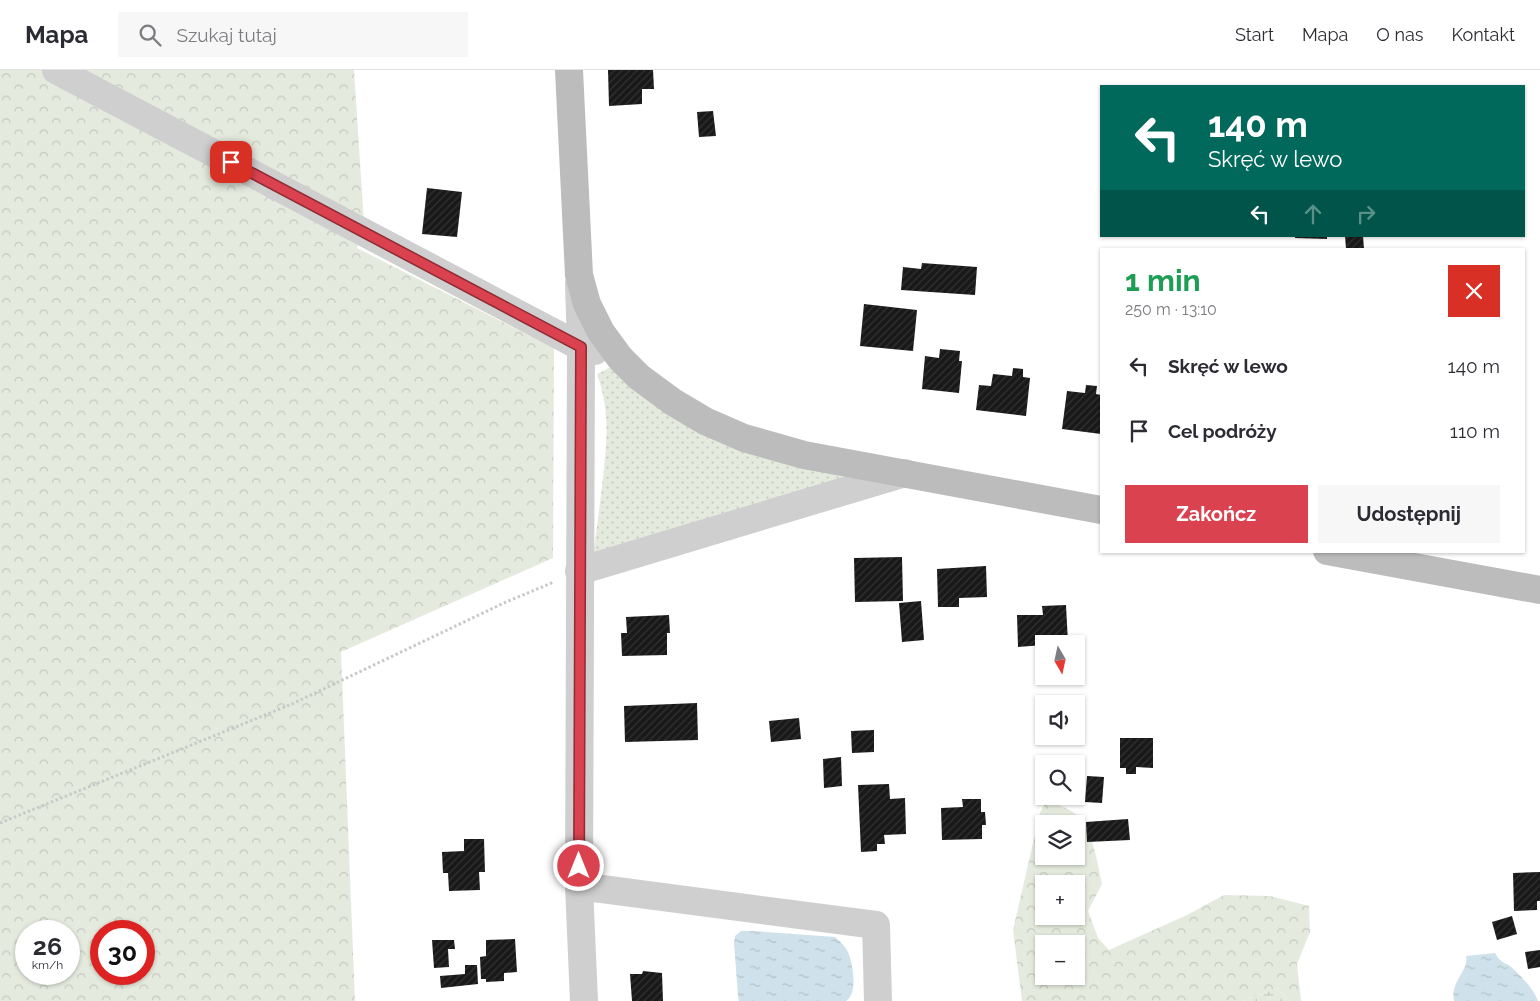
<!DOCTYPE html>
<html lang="pl">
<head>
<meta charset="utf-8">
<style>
	:root { --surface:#fff; --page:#f7f7f7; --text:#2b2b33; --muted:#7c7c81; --line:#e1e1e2; --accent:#da424f }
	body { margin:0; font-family:Raleway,sans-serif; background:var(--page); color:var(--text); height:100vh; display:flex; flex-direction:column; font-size:19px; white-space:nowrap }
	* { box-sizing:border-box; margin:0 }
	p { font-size:16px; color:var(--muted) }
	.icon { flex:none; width:28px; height:28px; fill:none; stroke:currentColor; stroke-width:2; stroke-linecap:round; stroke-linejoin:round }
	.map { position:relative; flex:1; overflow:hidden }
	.details { position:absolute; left:1100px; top:178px; width:425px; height:305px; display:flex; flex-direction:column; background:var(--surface); border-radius:0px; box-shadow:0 1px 4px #0004 }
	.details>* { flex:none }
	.top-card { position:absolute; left:1100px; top:15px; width:425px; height:152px; border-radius:0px; box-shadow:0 1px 4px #0004; background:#00695c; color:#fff; overflow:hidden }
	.needle { width:32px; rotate:171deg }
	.controls { position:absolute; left:1035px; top:565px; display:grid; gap:10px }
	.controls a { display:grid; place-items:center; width:50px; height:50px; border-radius:0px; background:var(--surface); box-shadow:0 1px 4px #0004; font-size:25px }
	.speed { position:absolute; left:15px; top:850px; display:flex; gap:10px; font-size:25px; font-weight:700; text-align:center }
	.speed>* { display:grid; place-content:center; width:65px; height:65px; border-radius:50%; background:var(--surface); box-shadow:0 1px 4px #0004; line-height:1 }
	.speed small { font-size:12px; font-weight:400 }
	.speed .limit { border:8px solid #d22; background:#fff; color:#111 }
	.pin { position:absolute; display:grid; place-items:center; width:42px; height:42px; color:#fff; margin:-21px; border-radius:10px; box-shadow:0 2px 8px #0006 }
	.me { position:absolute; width:55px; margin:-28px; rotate:0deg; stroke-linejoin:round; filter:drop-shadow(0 0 4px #0008) }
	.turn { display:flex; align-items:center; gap:18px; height:105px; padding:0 25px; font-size:22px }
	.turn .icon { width:65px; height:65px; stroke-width:2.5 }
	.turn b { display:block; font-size:35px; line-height:42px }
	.lanes { display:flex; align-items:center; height:48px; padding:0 25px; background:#0003; justify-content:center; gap:25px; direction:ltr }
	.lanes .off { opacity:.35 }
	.round { display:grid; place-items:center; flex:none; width:52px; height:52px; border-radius:0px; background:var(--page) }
	.overview { display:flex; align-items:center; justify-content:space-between; height:85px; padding:0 25px }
	h1 { font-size:30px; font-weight:700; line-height:38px; color:#1e9e55 }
	.action { display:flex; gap:10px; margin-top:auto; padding:10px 25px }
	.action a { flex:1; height:58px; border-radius:0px; background:var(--accent); color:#fff; font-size:20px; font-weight:700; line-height:58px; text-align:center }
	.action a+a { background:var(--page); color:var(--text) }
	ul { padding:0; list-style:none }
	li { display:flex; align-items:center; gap:15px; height:65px; padding:0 25px }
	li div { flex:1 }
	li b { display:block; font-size:19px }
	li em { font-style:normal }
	header { display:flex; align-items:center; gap:30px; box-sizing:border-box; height:70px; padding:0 25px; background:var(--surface); border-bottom:1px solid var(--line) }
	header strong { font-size:24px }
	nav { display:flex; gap:28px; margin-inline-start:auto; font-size:18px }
	.search { width:350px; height:45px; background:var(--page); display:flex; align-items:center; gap:12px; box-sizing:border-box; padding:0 18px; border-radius:0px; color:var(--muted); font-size:19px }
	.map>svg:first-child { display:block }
</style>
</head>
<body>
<header>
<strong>Mapa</strong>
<div class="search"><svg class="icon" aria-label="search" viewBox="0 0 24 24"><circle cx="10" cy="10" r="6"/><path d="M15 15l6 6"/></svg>Szukaj tutaj</div>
<nav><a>Start</a><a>Mapa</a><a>O nas</a><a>Kontakt</a></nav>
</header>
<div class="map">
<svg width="1540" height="931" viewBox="0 0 1540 931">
	<defs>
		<pattern id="grass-dots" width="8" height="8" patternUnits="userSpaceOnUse" patternTransform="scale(1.25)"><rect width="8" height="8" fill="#e5eade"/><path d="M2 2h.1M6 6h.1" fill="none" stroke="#c5c9bf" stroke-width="1.8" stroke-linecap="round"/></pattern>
		<pattern id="forest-crowns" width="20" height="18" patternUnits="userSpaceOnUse" patternTransform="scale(1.25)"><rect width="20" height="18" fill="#e5eade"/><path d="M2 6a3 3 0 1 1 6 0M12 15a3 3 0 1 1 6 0" fill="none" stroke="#c5c9bf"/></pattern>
		<pattern id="wetland-marsh" width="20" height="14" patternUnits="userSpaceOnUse" patternTransform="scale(1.25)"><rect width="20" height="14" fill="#e5eade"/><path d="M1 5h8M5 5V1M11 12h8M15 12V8" fill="none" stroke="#c5c9bf"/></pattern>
		<pattern id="water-ripples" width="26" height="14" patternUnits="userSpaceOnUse" patternTransform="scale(1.25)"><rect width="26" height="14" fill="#cfe1eb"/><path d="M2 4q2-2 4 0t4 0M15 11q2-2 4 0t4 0" fill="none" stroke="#b2c2ca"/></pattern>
		<pattern id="building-hatch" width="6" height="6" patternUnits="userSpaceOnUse" patternTransform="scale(1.25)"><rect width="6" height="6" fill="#191919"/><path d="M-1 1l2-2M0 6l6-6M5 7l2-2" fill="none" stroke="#323232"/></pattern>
	</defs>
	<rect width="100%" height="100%" fill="#fff"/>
	<path fill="url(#grass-dots)" d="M611 297 638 323 672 346 836 405 860 411 593 485C597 459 600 434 603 408 607 370 610 340 597 304Z"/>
	<g fill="url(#forest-crowns)" fill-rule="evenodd">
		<path d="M0 0H354L364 153 357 178 554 278 553 488 341 582 355 931H0ZM26 861H69V904H26ZM101 861H144V904H101Z"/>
		<path d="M1046 731C1057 734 1073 739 1081 749 1094 767 1097 792 1102 814L1088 841 1098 868 1109 880 1187 845 1224 825 1270 826 1309 836 1310 862 1297 894 1301 931H1289L1278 918 1242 931H1022L1013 860 1040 743ZM1044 754H1076V786H1044ZM1044 814H1076V846H1044ZM1044 874H1076V906H1044Z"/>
	</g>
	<path fill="url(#wetland-marsh)" d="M1278 918 1289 931H1242Z"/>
	<g fill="url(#water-ripples)">
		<path d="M741 861H752L835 867C840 871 845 876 848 882 853 894 858 924 846 931H739L738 926 734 873 735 866Z"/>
		<path d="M1495 883C1499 891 1503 892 1510 896 1520 905 1533 918 1538 931H1454C1450 910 1469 902 1466 886Z"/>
	</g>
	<g fill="url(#building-hatch)">
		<path d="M608 0H653L654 19H642V34L609 36Z"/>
		<path d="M713 41 716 66 699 67 697 42Z"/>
		<path d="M427 118 462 122 457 167 422 164Z"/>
		<path d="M1295 166H1327V169L1295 168Z"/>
		<path d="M1345 166H1363L1364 179H1346Z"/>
		<path d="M922 193 977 197 975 225 901 220 903 197 921 199Z"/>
		<path d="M864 234 917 240 913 281 860 276Z"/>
		<path d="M940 279 960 281 959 291H962L959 323 922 319 925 286 939 288Z"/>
		<path d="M1013 298 1023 299V307L1030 308 1026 346 976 340 979 315 991 316 993 304 1012 306Z"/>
		<path d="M1086 315 1097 316 1096 324 1101 325V364L1062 359 1067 321 1085 323Z"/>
		<path d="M902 487 903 531 855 532 854 488Z"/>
		<path d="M986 496 987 527 959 528V537H938L937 499Z"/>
		<path d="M921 531 924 570 902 572 899 533Z"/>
		<path d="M1066 535 1068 573 1018 577 1017 545H1043L1042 536Z"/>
		<path d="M669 545 670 563H667V585L622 586 621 563H627L626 547Z"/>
		<path d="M697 633 698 670 625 672 624 636Z"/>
		<path d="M799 648 801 669 771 672 769 651Z"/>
		<path d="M874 660V682L852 683 851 661Z"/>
		<path d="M1120 668H1153V698L1136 697V704H1126V698H1120Z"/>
		<path d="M841 687 842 716 824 718 823 689Z"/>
		<path d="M1087 706 1104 707 1102 733 1085 732Z"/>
		<path d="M889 714 890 729 905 728 906 764 884 765 885 774H877V781L861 782 858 715Z"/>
		<path d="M962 729H981V742H985L986 755H982V769L942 770 941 738 963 737Z"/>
		<path d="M1128 749 1130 770 1087 772 1086 752Z"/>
		<path d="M464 769H484L485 802H479L480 820 449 821 448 803H443L442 782 464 781Z"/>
		<path d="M1540 802V831H1537V840L1514 841 1513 803Z"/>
		<path d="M1512 846 1517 864 1497 870 1492 852Z"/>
		<path d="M515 869 517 902 504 903V911L486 912V909H481L480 887 486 886V870Z"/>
		<path d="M432 870H454L455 879H448L449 897 434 898Z"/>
		<path d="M1540 880V897L1528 899 1525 882Z"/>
		<path d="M465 895H477L478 914 441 918 440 906 465 904Z"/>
		<path d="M643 901 662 903 663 931H632L630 904H642Z"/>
	</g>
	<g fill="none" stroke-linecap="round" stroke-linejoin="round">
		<path stroke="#c9c9c9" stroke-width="3" stroke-dasharray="2.5 2.5" stroke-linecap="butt" d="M0 753 292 634 506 532 554 512"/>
		<g stroke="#cfcfcf" stroke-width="28">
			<path d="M56 0 581 277 595 281"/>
			<path d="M579 214 581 277 579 816 584 931"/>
			<path d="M579 501 905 403"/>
			<path d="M579 816 876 855 878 931"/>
		</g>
		<g stroke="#bcbcbc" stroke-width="28">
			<path d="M569 0 579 205 587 234 601 262 620 288 639 307 673 332 705 351 744 368 804 385 1101 440"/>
			<path d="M1327 481 1540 520"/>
		</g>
	</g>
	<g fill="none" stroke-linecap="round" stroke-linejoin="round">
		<g stroke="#8e2b33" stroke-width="12">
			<path id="route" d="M231 92 581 277 579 796"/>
		</g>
		<use href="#route" stroke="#da424f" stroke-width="9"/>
	</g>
</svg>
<div class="controls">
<a><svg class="needle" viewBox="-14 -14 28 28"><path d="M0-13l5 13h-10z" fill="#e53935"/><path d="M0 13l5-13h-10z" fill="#7c7c81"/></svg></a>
<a><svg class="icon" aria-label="sound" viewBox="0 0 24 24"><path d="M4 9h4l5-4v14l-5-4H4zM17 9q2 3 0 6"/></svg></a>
<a><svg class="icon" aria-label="search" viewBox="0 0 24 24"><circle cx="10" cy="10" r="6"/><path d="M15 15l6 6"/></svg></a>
<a><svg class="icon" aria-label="layers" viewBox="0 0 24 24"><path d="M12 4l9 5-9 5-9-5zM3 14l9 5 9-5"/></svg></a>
<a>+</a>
<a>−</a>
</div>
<div class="speed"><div>26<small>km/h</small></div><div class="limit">30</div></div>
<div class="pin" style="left:231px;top:92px;background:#d93025"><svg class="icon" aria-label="arrive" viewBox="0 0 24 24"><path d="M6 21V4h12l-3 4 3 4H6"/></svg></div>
<svg class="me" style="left:579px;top:796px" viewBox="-20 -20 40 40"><circle r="17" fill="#da424f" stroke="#fff" stroke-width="3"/><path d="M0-11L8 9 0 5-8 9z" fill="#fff"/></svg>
<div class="top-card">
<div class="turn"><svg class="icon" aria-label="left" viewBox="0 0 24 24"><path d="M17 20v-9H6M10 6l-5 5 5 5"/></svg><div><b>140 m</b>Skręć w lewo</div></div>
<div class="lanes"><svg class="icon" aria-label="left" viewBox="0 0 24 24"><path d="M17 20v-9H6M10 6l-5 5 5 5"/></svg><svg class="icon off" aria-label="ahead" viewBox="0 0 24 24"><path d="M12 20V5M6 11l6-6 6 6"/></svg><svg class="icon off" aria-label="right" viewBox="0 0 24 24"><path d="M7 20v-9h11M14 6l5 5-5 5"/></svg></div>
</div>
<section class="details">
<div class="overview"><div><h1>1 min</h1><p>250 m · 13:10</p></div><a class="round" style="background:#d93025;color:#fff"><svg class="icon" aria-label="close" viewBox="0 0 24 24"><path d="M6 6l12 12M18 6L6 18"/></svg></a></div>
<ul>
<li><svg class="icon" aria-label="left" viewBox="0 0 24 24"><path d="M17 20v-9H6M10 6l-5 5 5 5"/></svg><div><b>Skręć w lewo</b></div><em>140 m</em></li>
<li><svg class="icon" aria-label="arrive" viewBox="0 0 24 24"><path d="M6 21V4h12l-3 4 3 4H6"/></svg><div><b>Cel podróży</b></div><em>110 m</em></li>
</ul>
<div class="action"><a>Zakończ</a><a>Udostępnij</a></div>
</section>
</div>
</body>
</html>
